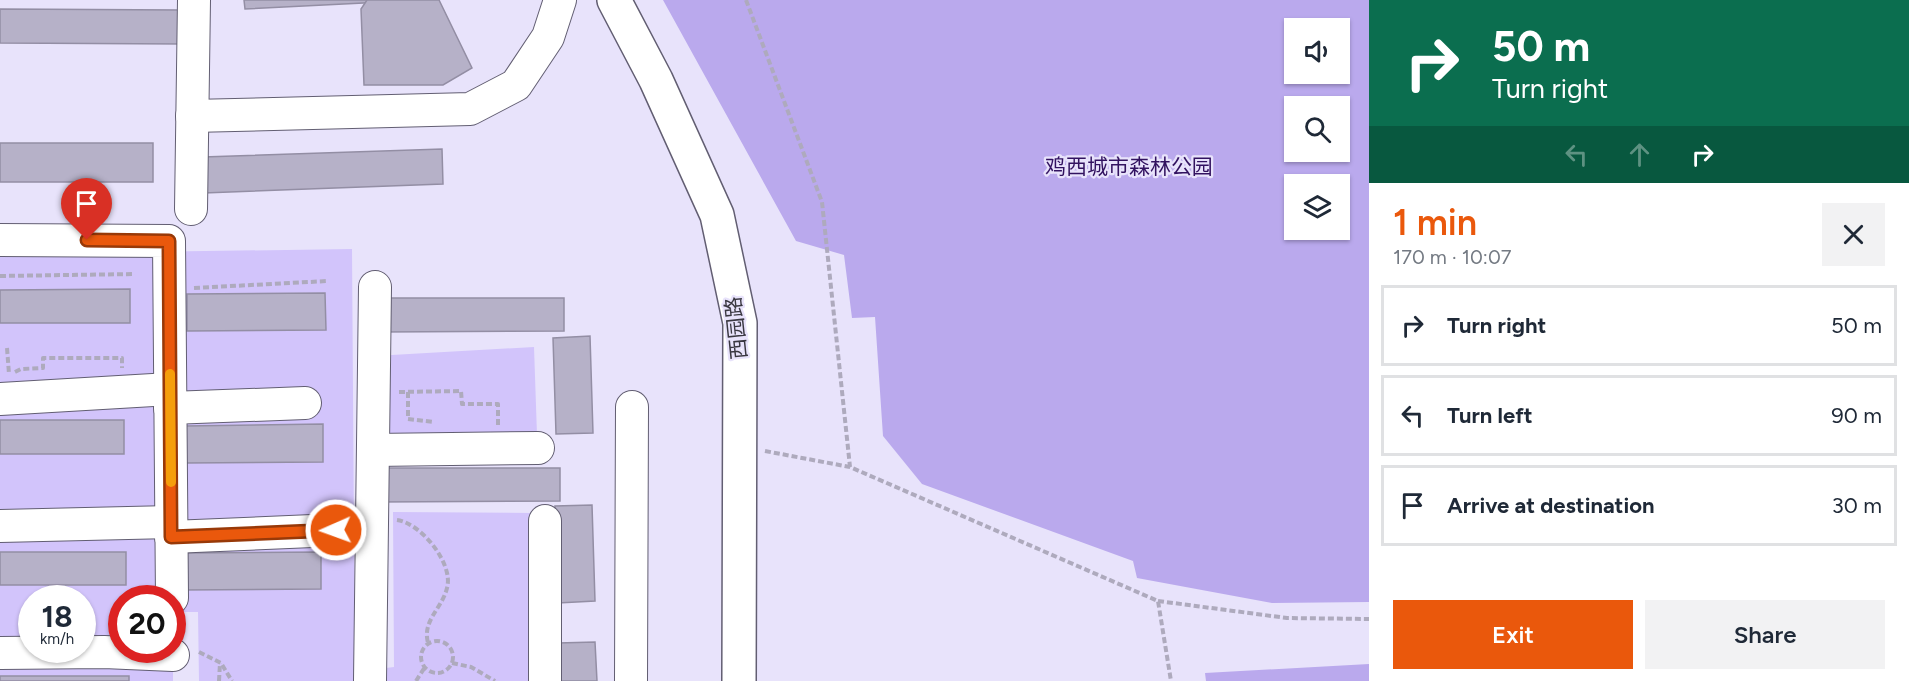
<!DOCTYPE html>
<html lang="en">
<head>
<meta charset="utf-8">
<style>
	:root { --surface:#fff; --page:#f2f2f3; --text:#1f2937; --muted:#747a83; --line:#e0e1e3; --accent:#ea580c }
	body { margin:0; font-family:Figtree,"Noto Sans SC",sans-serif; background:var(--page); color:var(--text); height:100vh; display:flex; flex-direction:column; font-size:22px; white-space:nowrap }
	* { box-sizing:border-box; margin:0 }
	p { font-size:20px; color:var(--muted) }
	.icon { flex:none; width:33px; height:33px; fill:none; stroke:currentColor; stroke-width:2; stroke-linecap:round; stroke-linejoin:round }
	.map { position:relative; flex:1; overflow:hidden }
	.details { display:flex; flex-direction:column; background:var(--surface); width:540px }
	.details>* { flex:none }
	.guide { background:#0b6e4f; color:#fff; overflow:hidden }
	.buttons { position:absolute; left:1284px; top:18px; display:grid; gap:12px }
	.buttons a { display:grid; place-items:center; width:66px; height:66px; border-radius:0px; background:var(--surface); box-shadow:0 2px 4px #0004; font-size:30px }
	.speed { position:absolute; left:18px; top:585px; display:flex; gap:12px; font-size:30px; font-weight:700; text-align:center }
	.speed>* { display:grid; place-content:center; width:78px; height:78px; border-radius:50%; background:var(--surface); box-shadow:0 2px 4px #0004; line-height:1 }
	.speed small { font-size:15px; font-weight:400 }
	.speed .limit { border:9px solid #d22; background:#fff; color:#111 }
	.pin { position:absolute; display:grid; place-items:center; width:51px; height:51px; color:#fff; margin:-62px -26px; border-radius:50% 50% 50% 0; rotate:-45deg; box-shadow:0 0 6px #0007 }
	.pin .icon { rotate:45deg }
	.me { position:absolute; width:66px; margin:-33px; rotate:268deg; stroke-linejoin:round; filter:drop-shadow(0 0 4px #0008) }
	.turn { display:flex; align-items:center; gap:21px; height:126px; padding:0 24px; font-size:27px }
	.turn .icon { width:78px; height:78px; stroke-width:2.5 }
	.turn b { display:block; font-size:42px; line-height:51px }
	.lanes { display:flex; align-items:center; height:57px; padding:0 24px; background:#0003; justify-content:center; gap:30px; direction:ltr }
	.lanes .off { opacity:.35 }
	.round { display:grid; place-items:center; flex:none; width:63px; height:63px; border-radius:0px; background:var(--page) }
	.headline { display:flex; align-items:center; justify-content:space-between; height:102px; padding:0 24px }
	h1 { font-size:36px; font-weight:600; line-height:45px; color:var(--accent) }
	.action { display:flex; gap:12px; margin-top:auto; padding:12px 24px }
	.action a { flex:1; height:69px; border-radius:0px; background:var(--accent); color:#fff; font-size:24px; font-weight:600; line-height:69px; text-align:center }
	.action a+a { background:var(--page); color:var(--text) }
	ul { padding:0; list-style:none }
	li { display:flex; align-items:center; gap:18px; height:81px; margin:0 12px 9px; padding:0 12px; border:3px solid var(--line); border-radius:0px }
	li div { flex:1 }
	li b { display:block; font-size:22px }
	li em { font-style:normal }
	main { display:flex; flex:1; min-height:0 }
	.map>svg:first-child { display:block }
</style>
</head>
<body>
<main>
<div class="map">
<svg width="1369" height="681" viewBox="0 0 1369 681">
	<rect width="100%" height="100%" fill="#e8e3fb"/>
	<g fill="#d2c4fb" fill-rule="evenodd">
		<path d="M352 249 355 681H199L198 612H173L172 598H122V650L173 639V681H129V676H0V585H126V552H0V323L130 322V289L0 290V254ZM325 293 326 330 187 331V294ZM323 424V462L185 426ZM321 552V589L183 590ZM32 598H82V650H32Z"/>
		<path d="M534 347 537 435H373L374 356Z"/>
		<path d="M393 512 533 513 538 681H378V669L394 667Z"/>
	</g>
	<g fill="#baa9ed" fill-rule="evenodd">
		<path d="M663 0H1369V602L1272 603 1137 578 1133 561 922 484 883 436 875 317 852 318 844 255 796 241ZM1294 28H1340V74H1294ZM1294 106H1340V152H1294ZM1340 184V230H1294V184Z"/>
		<path d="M1369 664V681H1206L1205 673Z"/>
	</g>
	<g fill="#b6b1c8" stroke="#938ea4" stroke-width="1.5">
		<path d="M244 0H383V2L245 9Z"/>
		<path d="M367 0H439L472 68 443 85H364L361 9Z"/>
		<path d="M0 9 182 10V44L0 43Z"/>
		<rect x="0" y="143" width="153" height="39"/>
		<path d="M442 149 443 184 204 193 203 157Z"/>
		<path d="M130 289V323H0V290Z"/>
		<path d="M325 293 326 330 187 331V294Z"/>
		<path d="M382 298H564V331L382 332Z"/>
		<path d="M590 336 593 433 556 434 553 338Z"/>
		<rect x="0" y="420" width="124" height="34"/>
		<path d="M323 424V462L185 463 184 426Z"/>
		<path d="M378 468H560V501L378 502Z"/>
		<path d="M592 505 595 601 558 603 555 506Z"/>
		<rect x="0" y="552" width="126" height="33"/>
		<path d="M321 552V589L182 590V553Z"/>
		<path d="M595 642 597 681H560L558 643Z"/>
		<rect x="0" y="676" width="129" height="5"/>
	</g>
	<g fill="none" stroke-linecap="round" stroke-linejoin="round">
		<g stroke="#625e72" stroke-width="34">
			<g id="minor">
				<path d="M192 116 470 109 516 85 548 37 560 0"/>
				<path d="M191 209 194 0"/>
				<path d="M0 240 169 241 172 598"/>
				<path d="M0 399 170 389"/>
				<path d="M170 408 305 403"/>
				<path d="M373 450 538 448"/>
				<path d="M545 521V681"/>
				<path d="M0 526 171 522"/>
				<path d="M171 537 336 530"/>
				<path d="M0 653 104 652 173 655"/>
				<path d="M370 681 375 287"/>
				<path d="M631 681 632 407"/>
			</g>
		</g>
		<g stroke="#625e72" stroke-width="36">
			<path id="major" d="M614 0 656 80 717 215 740 323 739 681"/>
		</g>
		<g stroke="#aeaabd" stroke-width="4" stroke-dasharray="6 3" stroke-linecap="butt">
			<path d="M746 0 822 202 850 467"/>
			<path d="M0 276 135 274"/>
			<path d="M194 288 328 281"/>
			<path d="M7 348 9 374"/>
			<path d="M15 372 21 369 43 368V358H122V368"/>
			<path d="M399 392 461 391 462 404H498V425"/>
			<path d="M408 392V419L434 422"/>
			<path d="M765 451 850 467 1158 601 1171 681"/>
			<path d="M397 520C421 523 454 564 447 588 442 609 422 620 428 643"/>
			<path d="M1158 601 1287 618 1369 619"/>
			<circle cx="437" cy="657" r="16"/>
			<path d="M199 652 221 663 232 681"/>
			<path d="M452 663 471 667 495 681"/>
			<path d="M219 681 220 663"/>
			<path d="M416 681 425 667"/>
		</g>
		<use href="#minor" stroke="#fff" stroke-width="32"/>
		<use href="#major" stroke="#fff" stroke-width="33"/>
	</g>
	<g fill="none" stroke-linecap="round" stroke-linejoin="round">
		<g stroke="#983908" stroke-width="15">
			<path id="route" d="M87 240 169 241 171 537 336 530"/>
		</g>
		<use href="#route" stroke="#ea580c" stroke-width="10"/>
		<path stroke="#f59e0b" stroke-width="10" d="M170 374 171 482"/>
	</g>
	<g text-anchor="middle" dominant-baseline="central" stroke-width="4.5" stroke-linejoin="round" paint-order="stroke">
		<g font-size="21" fill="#321260" stroke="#e8e3fb">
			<text x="1129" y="166">鸡西城市森林公园</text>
		</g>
		<g font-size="21" fill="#3a3841" stroke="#e8e3fb">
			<text transform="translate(736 328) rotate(-96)">西园路</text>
		</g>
	</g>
</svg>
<div class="buttons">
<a><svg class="icon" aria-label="sound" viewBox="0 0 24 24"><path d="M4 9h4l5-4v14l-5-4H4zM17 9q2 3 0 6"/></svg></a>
<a><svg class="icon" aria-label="search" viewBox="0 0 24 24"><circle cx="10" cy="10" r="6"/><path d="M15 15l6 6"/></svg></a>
<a><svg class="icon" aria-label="layers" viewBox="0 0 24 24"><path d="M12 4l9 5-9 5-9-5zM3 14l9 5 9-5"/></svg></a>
</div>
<div class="speed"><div>18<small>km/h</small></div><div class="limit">20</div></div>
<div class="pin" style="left:87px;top:240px;background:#d93025"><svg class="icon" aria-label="arrive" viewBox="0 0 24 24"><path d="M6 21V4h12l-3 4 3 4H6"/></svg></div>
<svg class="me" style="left:336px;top:530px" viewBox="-20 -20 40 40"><circle r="17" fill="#ea580c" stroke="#fff" stroke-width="3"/><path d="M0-11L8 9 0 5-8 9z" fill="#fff"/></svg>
</div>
<section class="details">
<div class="guide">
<div class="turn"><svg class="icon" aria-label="right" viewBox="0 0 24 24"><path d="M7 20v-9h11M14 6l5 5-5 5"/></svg><div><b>50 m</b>Turn right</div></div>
<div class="lanes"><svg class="icon off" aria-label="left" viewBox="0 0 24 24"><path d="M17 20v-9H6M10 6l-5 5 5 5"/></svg><svg class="icon off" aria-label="ahead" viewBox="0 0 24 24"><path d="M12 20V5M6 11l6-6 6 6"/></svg><svg class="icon" aria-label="right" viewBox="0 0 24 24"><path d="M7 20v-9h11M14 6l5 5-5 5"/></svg></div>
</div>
<div class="headline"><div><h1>1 min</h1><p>170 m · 10:07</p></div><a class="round"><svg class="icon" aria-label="close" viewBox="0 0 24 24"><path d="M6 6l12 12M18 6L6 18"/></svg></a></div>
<ul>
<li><svg class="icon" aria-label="right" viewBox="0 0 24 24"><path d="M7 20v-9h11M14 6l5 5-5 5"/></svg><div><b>Turn right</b></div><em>50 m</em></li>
<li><svg class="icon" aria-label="left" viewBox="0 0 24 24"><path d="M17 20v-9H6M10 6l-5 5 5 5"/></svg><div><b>Turn left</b></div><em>90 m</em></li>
<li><svg class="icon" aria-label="arrive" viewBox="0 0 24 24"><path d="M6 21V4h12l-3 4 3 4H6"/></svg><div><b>Arrive at destination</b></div><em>30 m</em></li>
</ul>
<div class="action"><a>Exit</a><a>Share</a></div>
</section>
</main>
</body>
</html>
